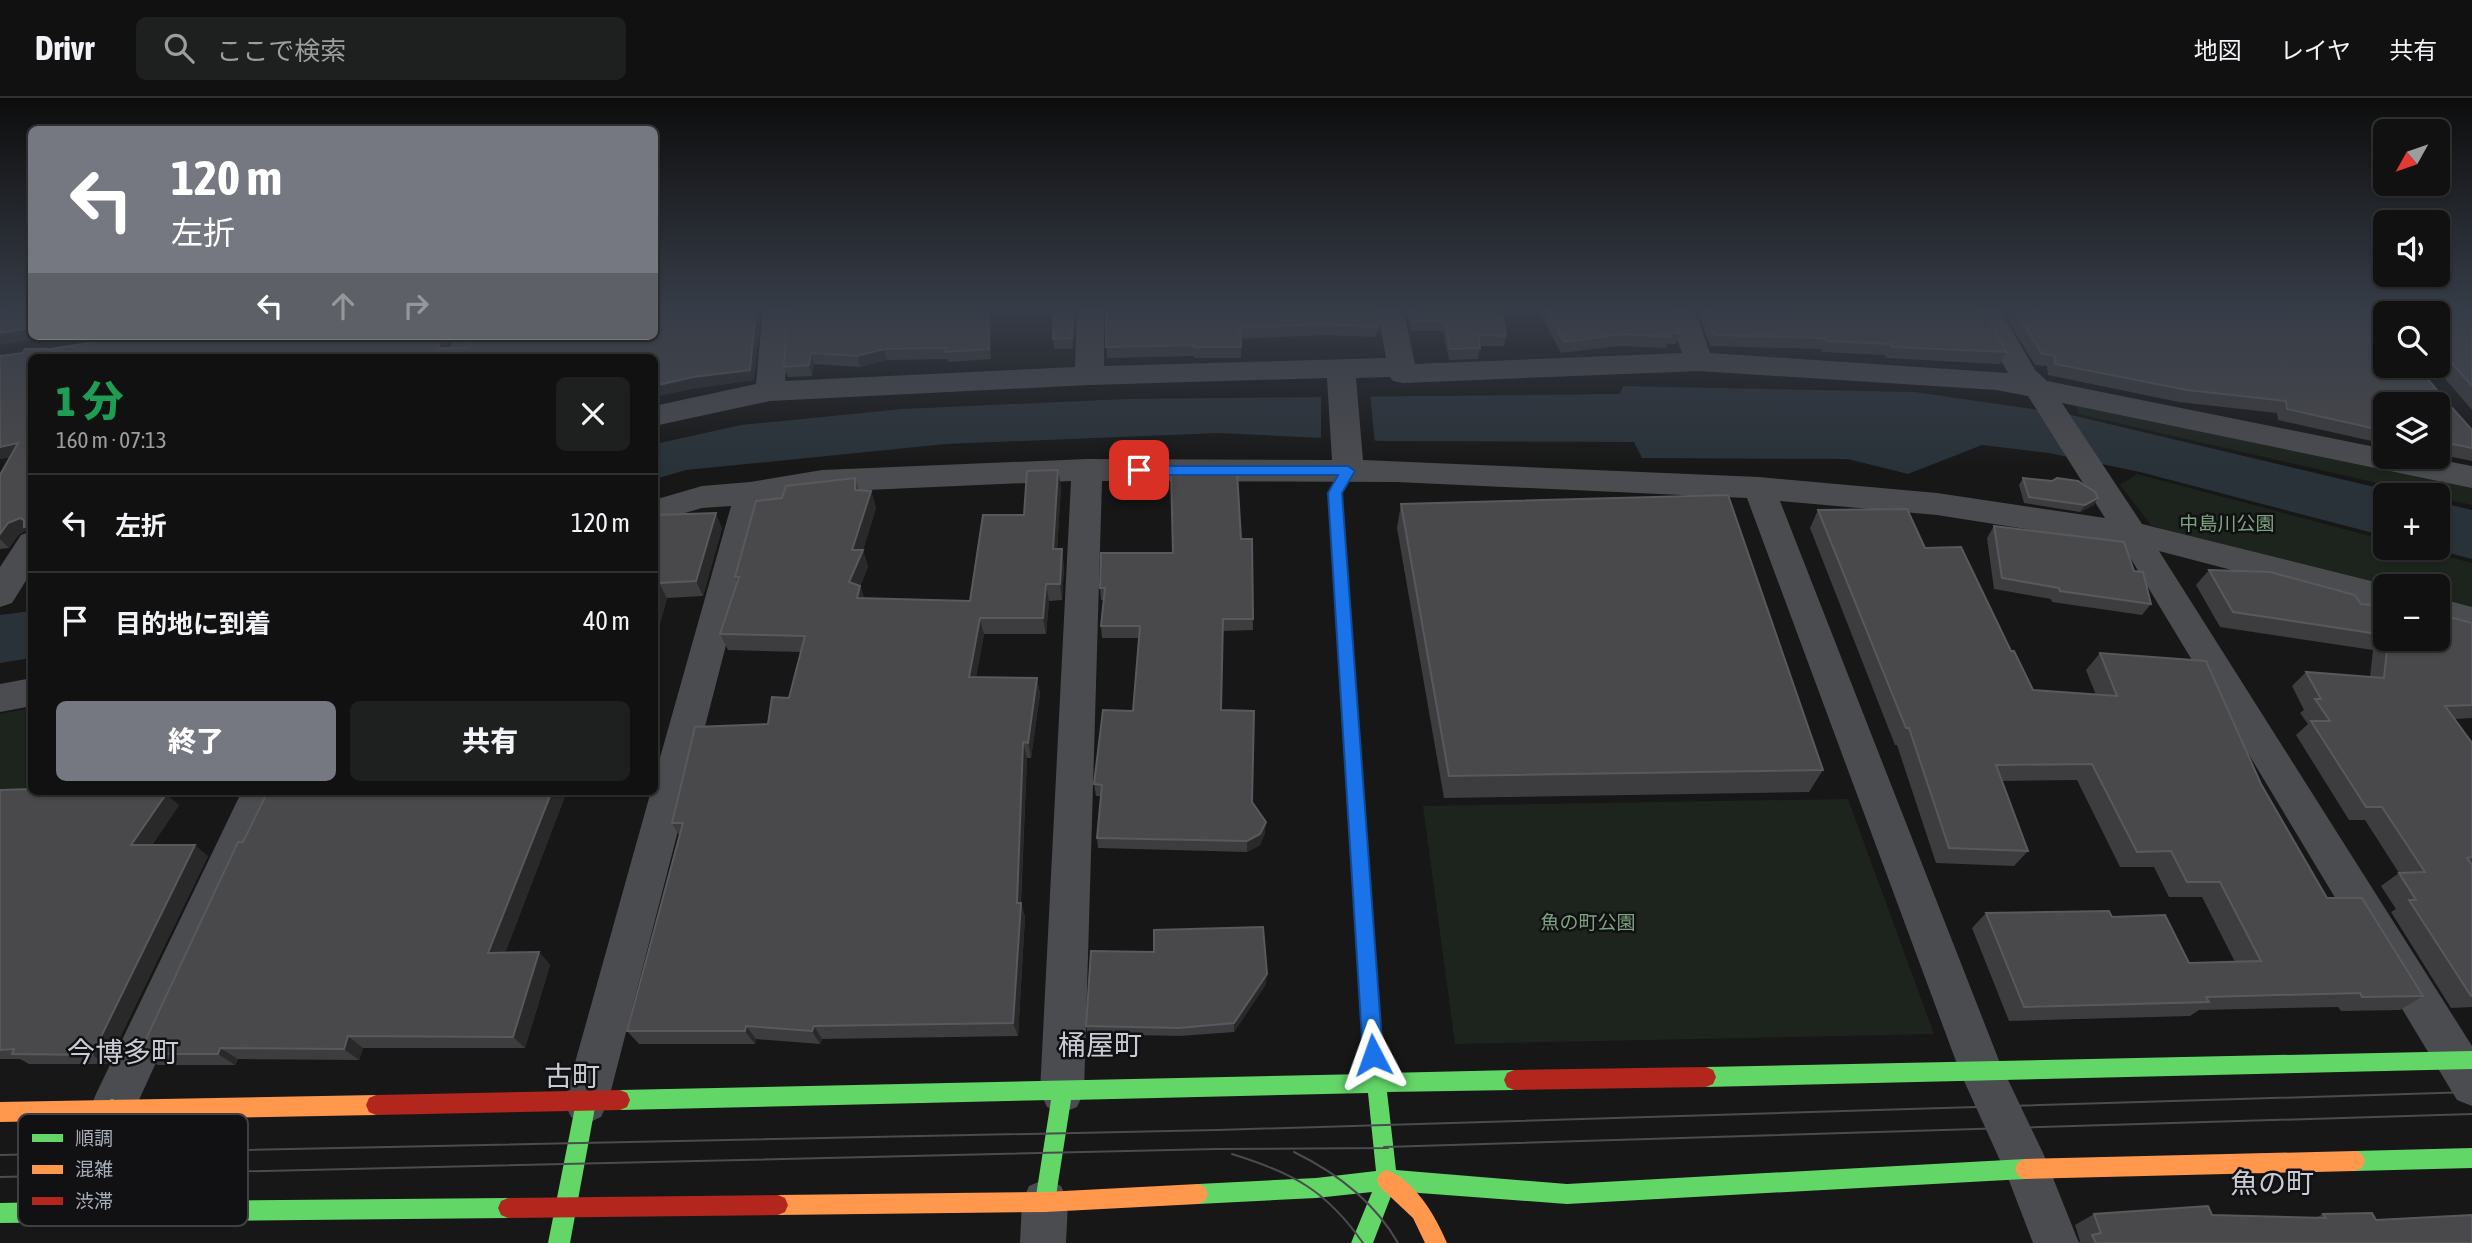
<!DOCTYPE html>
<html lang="ja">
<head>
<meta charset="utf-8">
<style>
	:root { --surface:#111; --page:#1e1f1f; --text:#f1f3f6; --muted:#9c9d9f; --line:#303131; --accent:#757880 }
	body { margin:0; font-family:"Asap Condensed","Noto Sans JP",sans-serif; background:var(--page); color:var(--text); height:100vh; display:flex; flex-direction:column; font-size:26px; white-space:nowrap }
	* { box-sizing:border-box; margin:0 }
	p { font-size:23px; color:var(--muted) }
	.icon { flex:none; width:38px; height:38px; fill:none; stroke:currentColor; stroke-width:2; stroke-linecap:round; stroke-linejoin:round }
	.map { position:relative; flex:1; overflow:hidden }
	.panel { position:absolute; left:28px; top:256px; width:630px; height:441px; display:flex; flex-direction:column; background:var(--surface); border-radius:10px; box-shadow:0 2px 5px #0004,0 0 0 2px var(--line) }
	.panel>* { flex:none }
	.banner { position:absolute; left:28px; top:28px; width:630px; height:214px; border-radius:10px; box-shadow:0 2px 5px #0004,0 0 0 2px var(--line); background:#757880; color:#fff; overflow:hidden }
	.needle { width:46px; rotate:230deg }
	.fabs { position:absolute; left:2373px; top:21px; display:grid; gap:14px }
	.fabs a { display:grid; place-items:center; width:77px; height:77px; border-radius:10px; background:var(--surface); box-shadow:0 2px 5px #0004,0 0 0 2px var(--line); font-size:35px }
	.pin { position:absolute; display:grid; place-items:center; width:60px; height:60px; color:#fff; margin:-30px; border-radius:14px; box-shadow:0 4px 10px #0006 }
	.me { position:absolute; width:77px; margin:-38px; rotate:356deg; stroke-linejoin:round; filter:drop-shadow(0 0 5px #0008) }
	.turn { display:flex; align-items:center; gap:24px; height:147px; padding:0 28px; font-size:32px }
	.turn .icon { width:91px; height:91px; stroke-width:2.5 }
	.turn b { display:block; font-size:49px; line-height:60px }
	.lanes { display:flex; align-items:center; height:66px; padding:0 28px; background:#0003; justify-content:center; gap:35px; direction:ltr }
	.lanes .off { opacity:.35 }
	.round { display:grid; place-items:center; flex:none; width:74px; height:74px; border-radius:10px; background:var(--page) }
	.headline { display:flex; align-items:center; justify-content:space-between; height:119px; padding:0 28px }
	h1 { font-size:42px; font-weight:800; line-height:52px; color:#1e9e55 }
	.button { display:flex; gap:14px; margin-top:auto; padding:14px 28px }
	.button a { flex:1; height:80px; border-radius:10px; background:var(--accent); color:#fff; font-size:28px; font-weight:800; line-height:80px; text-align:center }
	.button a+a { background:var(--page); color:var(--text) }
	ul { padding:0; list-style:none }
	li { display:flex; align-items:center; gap:21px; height:98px; padding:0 28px; border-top:2px solid var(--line) }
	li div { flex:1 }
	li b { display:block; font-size:26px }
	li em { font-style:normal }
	header { display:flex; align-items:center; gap:42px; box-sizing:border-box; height:98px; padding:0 35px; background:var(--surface); border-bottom:2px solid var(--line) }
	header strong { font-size:33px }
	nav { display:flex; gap:38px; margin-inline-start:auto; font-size:24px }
	.search { width:490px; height:63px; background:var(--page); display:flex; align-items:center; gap:18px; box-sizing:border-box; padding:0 24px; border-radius:10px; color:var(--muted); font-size:26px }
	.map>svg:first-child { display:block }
</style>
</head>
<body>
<header>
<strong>Drivr</strong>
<div class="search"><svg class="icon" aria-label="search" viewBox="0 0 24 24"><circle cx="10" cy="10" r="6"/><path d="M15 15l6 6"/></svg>ここで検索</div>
<nav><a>地図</a><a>レイヤ</a><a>共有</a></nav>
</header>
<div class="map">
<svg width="2472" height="1145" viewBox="0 0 2472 1145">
	<rect width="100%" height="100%" fill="#171717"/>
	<g fill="#1d241e">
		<path d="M2074 301 2472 382V407L2078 316Z"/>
		<path d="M2137 376 2385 442V450H2416L2472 465V513L2438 505V488H2385V491L2199 443 2151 427 2120 387Z"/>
		<path d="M31 610 32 693 0 698V616Z"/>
		<path d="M1848 701 1934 936 1455 946 1423 708Z"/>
	</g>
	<g fill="#2a3239">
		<path d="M1623 288 1915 294 2067 316 2408 397H2385V438L2140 374 2049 355 1982 347 1908 376 1848 361 1642 360 1634 344 1384 343 1219 335 946 346 686 372 655 381V346L741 327 902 311 1125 301 1620 296Z"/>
		<path d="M2438 404 2472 412V461L2430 450H2438Z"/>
		<path d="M31 513V560L0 565V517Z"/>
	</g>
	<path fill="#171717" d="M1321 295H1370L1375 346 1321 343Z"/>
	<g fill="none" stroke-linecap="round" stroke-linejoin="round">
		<g fill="#4b4c50" fill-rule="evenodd">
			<path d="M763 210H790L785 283 1075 269 1077 210H1104V268L1386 260 1377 210H1403L1415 266 1682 255 1667 210H1694L1710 255 2008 275 1972 210H1999L2035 272 2047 283 2385 351V359H2425L2472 368V390L2062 305 2142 426 2391 488H2385V512L2159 453 2472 948V1008L2457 1002 2122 446 1937 417 1780 403 2000 965 2043 1055 2079 1145H2033L2008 1080 1960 974 1747 400 1396 384 1102 383 1084 994 1077 1009 1062 1015 1047 1009 1040 994 1071 383 822 394 763 404 608 1004 601 1019 586 1026 571 1019 564 1004 651 693H654V681L731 408 702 410 654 424V402L702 388 750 384 822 372 1087 361 1332 362 1327 280 1089 287 770 303 654 328V308L756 286ZM1699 273 1996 292 2028 298 2105 420 1937 395 1759 379 1363 362 1356 280 1390 279 1393 283 1403 285Z"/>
			<path d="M454 238H482L474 259H446Z"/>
			<path d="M32 433V473L12 505 0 509V469L21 437Z"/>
			<path d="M2438 500 2472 509V535L2438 526Z"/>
			<path d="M32 580V608L0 614V586Z"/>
			<path d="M242 693H280L128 1026 112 1033 96 1026 90 1011 96 996Z"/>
			<path d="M1045 1081 1061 1088 1068 1104 1066 1145H1020L1022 1104 1029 1088Z"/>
		</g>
		<g fill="#63d668" fill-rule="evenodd">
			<path d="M1372 934 1379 937 1385 975 1514 972 1521 975 1524 982 1521 989 1514 992 1387 994 1396 1072 1567 1086 2025 1061 2032 1064 2035 1071 2032 1078 2025 1081 1567 1106 1393 1093 1373 1145H1351L1372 1094 1316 1100 1198 1106 1191 1103 1188 1096 1191 1089 1198 1086 1316 1080 1376 1073 1368 995 1071 1002 1055 1104 1052 1111 1045 1114 1038 1111 1035 1104 1051 1002 620 1012 613 1009 610 1002 613 995 620 992 1366 976 1362 943 1365 937Z"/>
			<path d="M2472 953V971L1706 989 1699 986 1696 979 1699 972 1706 969Z"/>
			<path d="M586 994 593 997 596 1004 570 1145H548L576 1004 579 997Z"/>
			<path d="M112 1001 119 1004 122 1011 119 1018 69 1104 508 1100 515 1103 518 1110 515 1117 508 1120 0 1125V1105L46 1104 105 1004Z"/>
			<path d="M2472 1050V1070L2355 1073 2348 1070 2345 1063 2348 1056 2355 1053Z"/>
		</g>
		<g fill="#ff974d" fill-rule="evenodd">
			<path d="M1346 556 1352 558 1354 562 1382 943 1379 949 1372 952 1365 949 1362 943 1338 562 1340 558Z"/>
			<path d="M376 997 383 1000 386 1007 383 1014 376 1017 0 1024V1004Z"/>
			<path d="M2355 1053 2362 1056 2365 1063 2362 1070 2355 1073 2025 1081 2018 1078 2015 1071 2018 1064 2025 1061Z"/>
			<path d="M1387 1072C1416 1084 1435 1117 1447 1145H1425L1413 1120 1380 1089 1377 1082 1380 1075Z"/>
			<path d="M1198 1086 1205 1089 1208 1096 1205 1103 1198 1106 1045 1114 778 1117 771 1114 768 1107 771 1100 778 1097 1045 1094Z"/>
		</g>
		<g fill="#b3261e" fill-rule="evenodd">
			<path d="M1348 367 1355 372 1342 395 1354 562 1352 566H1340L1338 562 1328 395 1343 369Z"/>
			<path d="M1706 969 1713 972 1716 979 1713 986 1706 989 1514 992 1507 989 1504 982 1507 975 1514 972Z"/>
			<path d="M620 992 627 995 630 1002 627 1009 620 1012 376 1017 369 1014 366 1007 369 1000 376 997Z"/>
			<path d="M778 1097 785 1100 788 1107 785 1114 778 1117 508 1120 501 1117 498 1110 501 1103 508 1100Z"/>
		</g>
		<g stroke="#4b4c4f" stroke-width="2">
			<path d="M1294 1054C1337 1075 1374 1103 1398 1145"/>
			<path d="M1232 1056C1293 1075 1326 1092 1363 1145"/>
			<path d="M0 1057 1217 1032 2472 994"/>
			<path d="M0 1079 1216 1051 1388 1050 1384 1049 2472 1016"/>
		</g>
	</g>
	<g fill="#3d3d3f">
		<path d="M761 210 754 282 697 290 654 259 27 432 19 436 9 450 0 451V377L10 359 0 361V258L469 250Z"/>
		<path d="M788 210H990L991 261 948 264 947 261 887 262 860 269 814 266 812 278 788 279 784 269Z"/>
		<path d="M1054 210H1075L1073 251H1054L1053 241Z"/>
		<path d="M1106 210 1380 223 1379 233H1377L1376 239 1324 237 1241 241V260H1194V258L1107 260Z"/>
		<path d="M1405 210H1501L1506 238 1504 248H1480L1478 261 1449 262 1443 233H1411Z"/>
		<path d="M1537 210H1671L1680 235 1676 246H1667L1666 250 1620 248 1561 255Z"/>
		<path d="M1696 210H1982L2006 254 2000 266 1886 260 1885 257 1822 254 1821 251 1710 248Z"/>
		<path d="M2000 210H2366L2472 332V363L2438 356V306H2385V346L2278 322 2277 315 2179 304 2048 277 2047 268 2035 267Z"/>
		<path d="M2381 210H2472V312L2434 268H2438V215H2387Z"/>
		<path d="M855 380 859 392 871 393 876 410 863 452 868 469 860 488 864 500 970 503 1024 417 1061 389 1057 451 1064 468 1062 502 1049 503 1046 536H984L976 579 1037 580 1040 596 1031 660H1027L1021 805 1025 819 1018 938 822 941 820 946 756 941 755 946H639L627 933 679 737 672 725 768 626 789 600 801 554 728 552 720 536 737 485 735 479 782 400Z"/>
		<path d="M2023 380 2094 407 2080 414 2024 405 2019 387Z"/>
		<path d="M1401 406 1823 672 1809 694 1444 700 1397 430Z"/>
		<path d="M1818 412 1925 450 2011 553 2033 592 2096 597 2086 572 2100 555 2261 686 2327 800 2423 898 2400 912 2341 913 2338 909 2199 912 2190 918 2009 923 1972 830 1986 815 2112 819 2189 865 2235 864 2202 799H2169L2154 769H2120L2077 682 2002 683 2028 753 2014 768 1936 765 1897 647H1895L1810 430Z"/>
		<path d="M654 417 722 430 703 498 667 500 654 547Z"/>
		<path d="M1994 428 2134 473 2151 506 2142 517 2052 504 2051 501 1994 491 1987 440Z"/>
		<path d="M1241 441H1252L1253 532 1223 533 1221 612 1252 704 1265 735 1260 747 1247 754 1098 750 1097 740 1101 698H1096L1094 686 1133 613 1139 540H1102L1101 528 1104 502H1101L1100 490 1173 455Z"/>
		<path d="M2209 472 2361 506 2385 508V541H2438L2472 525V620L2454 621 2472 645V909L2451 910 2391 814 2396 811 2381 788 2399 775 2365 722H2349L2296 637 2308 626 2300 615 2304 612 2292 588 2306 574 2370 579 2373 552 2220 529 2196 487Z"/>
		<path d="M0 692 179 707 152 747 208 758 107 966H29L20 961H0Z"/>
		<path d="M268 693H567L505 855 539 854 550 867 525 950H363L359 962 238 961 235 967H158L139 956Z"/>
		<path d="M1266 886 1234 934 1180 938 1088 936 1086 928Z"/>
		<path d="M2094 1116 2212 1117 2315 1120 2323 1116 2376 1122 2472 1145H2077L2080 1143 2075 1127Z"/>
	</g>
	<g fill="#29292a">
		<path d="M756 210H761L754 282 697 290 654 299V288Z"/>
		<path d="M988 210H990L991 261 989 251Z"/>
		<path d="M1073 210H1075L1073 251 1072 240Z"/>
		<path d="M32 230V238H62L0 247V235Z"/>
		<path d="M442 238H452L444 259 438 250Z"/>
		<path d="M884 251 887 262 860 269 857 258Z"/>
		<path d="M811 255 814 266 812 278 809 267Z"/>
		<path d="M18 345 28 356 0 361V349Z"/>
		<path d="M1058 372 1061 389 1056 468 1053 451Z"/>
		<path d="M871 393 876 410 863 452 868 469 855 500 849 484 852 452Z"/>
		<path d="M2098 400 2094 407 2080 414 2085 407Z"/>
		<path d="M716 415 722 430 703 498 696 483Z"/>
		<path d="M20 420 28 428 32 427V436L27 432 19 436 9 450 0 441V436L8 425Z"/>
		<path d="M1062 451 1064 468 1062 502 1060 486Z"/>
		<path d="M659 485 667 500 654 547V503Z"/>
		<path d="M1046 486 1049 503 1046 536 1043 520Z"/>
		<path d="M860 488 866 505 857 500Z"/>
		<path d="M980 520 984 536 973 595 969 579Z"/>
		<path d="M1037 580 1040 596 1031 660 1028 645Z"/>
		<path d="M1023 644 1027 660 1020 818 1021 805 1025 819 1018 938 1013 925 1017 805Z"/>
		<path d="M552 693H567L500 868 488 855Z"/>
		<path d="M166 696 179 707 144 758 131 747Z"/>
		<path d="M1266 724 1265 735 1260 747 1247 754V743Z"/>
		<path d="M195 747 208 758 107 966 92 957Z"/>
		<path d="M539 854 550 867 525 950 513 939Z"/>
		<path d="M1267 876 1266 886 1234 934V925Z"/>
		<path d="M746 928 756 941 755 946 745 933Z"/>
		<path d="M814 928 822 941 820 946 812 933Z"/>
		<path d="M348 938 363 950 359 962 344 951Z"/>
		<path d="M220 950 238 961 235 967 218 956Z"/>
	</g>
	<g fill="#49494c" stroke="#58595d" stroke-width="2">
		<path d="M0 210H32V230L0 235Z"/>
		<path d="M654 210H756L750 272 693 279 654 288V259H32V427L24 429V422L20 420 8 425 0 436V377L18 345 0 349V258L23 255 25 251H51L133 238H442L438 250H469L474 238H654Z"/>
		<path d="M788 210H988L989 251 945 254 946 250 884 251 857 258 811 255 809 267 784 269Z"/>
		<path d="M1054 210H1073L1072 240 1053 241Z"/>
		<path d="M1106 210H1377L1380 223H1376L1377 229 1325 226 1240 230 1241 249H1194V247L1106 249Z"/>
		<path d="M1409 210H1501L1506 238 1478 237 1480 250 1450 251 1445 223H1412Z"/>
		<path d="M1546 210H1671L1680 235 1669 234 1670 239 1623 236 1564 244Z"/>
		<path d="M1704 210H1982L2006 254 1892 249 1891 246 1827 243 1826 240 1714 237Z"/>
		<path d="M2014 210H2366L2382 230 2385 231V268H2417L2440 296 2446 297V303L2472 332V350L2438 343V306H2385V333L2287 311 2286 303 2187 292 2055 266 2054 257 2042 256Z"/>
		<path d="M2396 210H2472V288L2443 255H2438V215H2396Z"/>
		<path d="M1058 372 1053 451H1062L1060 486H1046L1043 520H980L969 579 1037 580 1028 645 1023 644 1017 805H1021L1013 925 814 928 812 933 746 928 745 933H627L683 725H672L695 629 768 626 772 599 789 600 805 538 720 536 739 479H735L756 403 782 400 786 388 855 380V392L871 393 852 452H863L849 484 860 488 857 500 970 503 983 417H1024L1027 373Z"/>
		<path d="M1171 374H1237L1241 441H1252L1253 521H1223L1221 612 1254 613 1252 704 1266 724 1260 736 1247 743 1097 740 1102 687 1094 686 1103 612 1133 613 1140 528H1101L1105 490H1100L1101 455H1173Z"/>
		<path d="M2023 380 2052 383 2057 380 2078 383 2095 394 2098 400 2085 407 2029 399Z"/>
		<path d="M1728 397 1823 672 1449 678 1401 406Z"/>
		<path d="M1907 411 1925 450 1961 449 2011 553H2014L2033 592 2117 598 2100 555 2206 563 2261 686 2327 800H2362L2423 898 2362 899 2360 895 2206 899 2209 904 2024 909 1986 815 2109 813 2112 819 2165 817 2189 865 2261 863 2220 784H2187L2171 753 2137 754 2092 666 1996 667 2028 753 1949 750 1909 630H1906L1818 412Z"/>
		<path d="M716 415 696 483 659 485 654 503V417Z"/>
		<path d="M1994 428 2124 444 2134 473 2143 474 2151 506 2060 493 2059 490 2002 480Z"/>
		<path d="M2209 472 2270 474 2355 497 2361 506 2385 508V537L2233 514Z"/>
		<path d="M2438 516 2472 525V607L2445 608 2472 645V759L2467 760 2472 767V898H2471L2409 802H2416L2399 775 2425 774 2382 709H2366L2311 623H2330L2315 601H2321L2306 574 2384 580 2388 541H2438Z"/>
		<path d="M32 691V693H124L166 696 131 747H195L92 957 12 956 14 951 0 952V692Z"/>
		<path d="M268 693H552L488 855 539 854 513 939 348 938 344 951 220 950 218 956H139L238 744H243Z"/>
		<path d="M1263 829 1267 876 1234 925 1179 930 1086 928 1091 853 1154 854V832Z"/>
		<path d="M2208 1108 2212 1117 2326 1120 2323 1116 2372 1115 2376 1122 2472 1117V1145H2096L2092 1137 2101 1135 2094 1116Z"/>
	</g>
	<linearGradient id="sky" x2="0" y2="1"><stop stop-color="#0d0d0d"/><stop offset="0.57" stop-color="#363c47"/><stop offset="1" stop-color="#363c47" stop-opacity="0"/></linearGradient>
	<rect width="2472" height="370" fill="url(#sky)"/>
	<path fill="#1a73e8" stroke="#114b97" stroke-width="2" d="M1139 368H1348L1355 373 1342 395 1383 957 1380 964 1373 967 1366 964 1363 957 1328 395 1338 377H1139L1132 372Z"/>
	<g text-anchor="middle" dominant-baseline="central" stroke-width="5" stroke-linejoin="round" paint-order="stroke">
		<g font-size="19" fill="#7fa381" stroke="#111113">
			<text x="2227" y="425">中島川公園</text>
			<text x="1588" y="824">魚の町公園</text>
		</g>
		<g font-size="28" fill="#c9ccd4" stroke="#111113">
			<text x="1100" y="947">桶屋町</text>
			<text x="123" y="954">今博多町</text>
			<text x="572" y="978">古町</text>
			<text x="2272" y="1085">魚の町</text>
		</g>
	</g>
	<rect x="18" y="1016" width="230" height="112" rx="10" fill="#111113" stroke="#3e4045" stroke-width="2"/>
	<rect x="32" y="1036" width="31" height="8" fill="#63d668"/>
	<rect x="32" y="1067" width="31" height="9" fill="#ff974d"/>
	<rect x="32" y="1099" width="31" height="8" fill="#b3261e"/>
	<g font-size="19" fill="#a8adb8">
		<text x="75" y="1047">順調</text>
		<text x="75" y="1078">混雑</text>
		<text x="75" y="1110">渋滞</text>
	</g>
</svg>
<div class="fabs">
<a><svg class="needle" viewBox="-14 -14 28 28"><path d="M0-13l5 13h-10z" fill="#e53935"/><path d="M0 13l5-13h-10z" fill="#9c9d9f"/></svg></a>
<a><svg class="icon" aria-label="sound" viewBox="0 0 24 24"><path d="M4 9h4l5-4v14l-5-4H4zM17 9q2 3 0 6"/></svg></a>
<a><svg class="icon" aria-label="search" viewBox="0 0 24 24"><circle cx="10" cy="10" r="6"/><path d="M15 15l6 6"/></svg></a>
<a><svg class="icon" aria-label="layers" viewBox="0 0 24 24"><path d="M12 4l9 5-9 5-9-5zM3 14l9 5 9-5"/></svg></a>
<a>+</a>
<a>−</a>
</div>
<div class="pin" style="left:1139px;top:372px;background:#d93025"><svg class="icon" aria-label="arrive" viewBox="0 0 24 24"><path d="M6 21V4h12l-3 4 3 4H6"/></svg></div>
<svg class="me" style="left:1373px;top:957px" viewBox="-20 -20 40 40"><path d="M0-17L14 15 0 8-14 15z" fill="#1a73e8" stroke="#fff" stroke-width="4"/></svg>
<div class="banner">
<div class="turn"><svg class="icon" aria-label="left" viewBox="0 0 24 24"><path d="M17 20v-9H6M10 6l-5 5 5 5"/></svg><div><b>120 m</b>左折</div></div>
<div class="lanes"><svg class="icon" aria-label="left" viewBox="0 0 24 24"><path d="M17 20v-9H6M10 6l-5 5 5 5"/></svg><svg class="icon off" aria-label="ahead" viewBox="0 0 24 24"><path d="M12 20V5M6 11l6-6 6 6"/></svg><svg class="icon off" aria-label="right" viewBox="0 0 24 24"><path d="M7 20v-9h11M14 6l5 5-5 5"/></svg></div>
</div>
<section class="panel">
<div class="headline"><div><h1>1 分</h1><p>160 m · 07:13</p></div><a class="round"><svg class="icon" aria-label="close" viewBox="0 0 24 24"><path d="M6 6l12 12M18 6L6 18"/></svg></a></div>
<ul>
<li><svg class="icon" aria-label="left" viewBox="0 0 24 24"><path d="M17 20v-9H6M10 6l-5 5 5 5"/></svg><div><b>左折</b></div><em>120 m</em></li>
<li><svg class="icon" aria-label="arrive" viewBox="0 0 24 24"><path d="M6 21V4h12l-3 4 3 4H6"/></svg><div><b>目的地に到着</b></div><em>40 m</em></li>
</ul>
<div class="button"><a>終了</a><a>共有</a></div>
</section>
</div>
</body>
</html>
